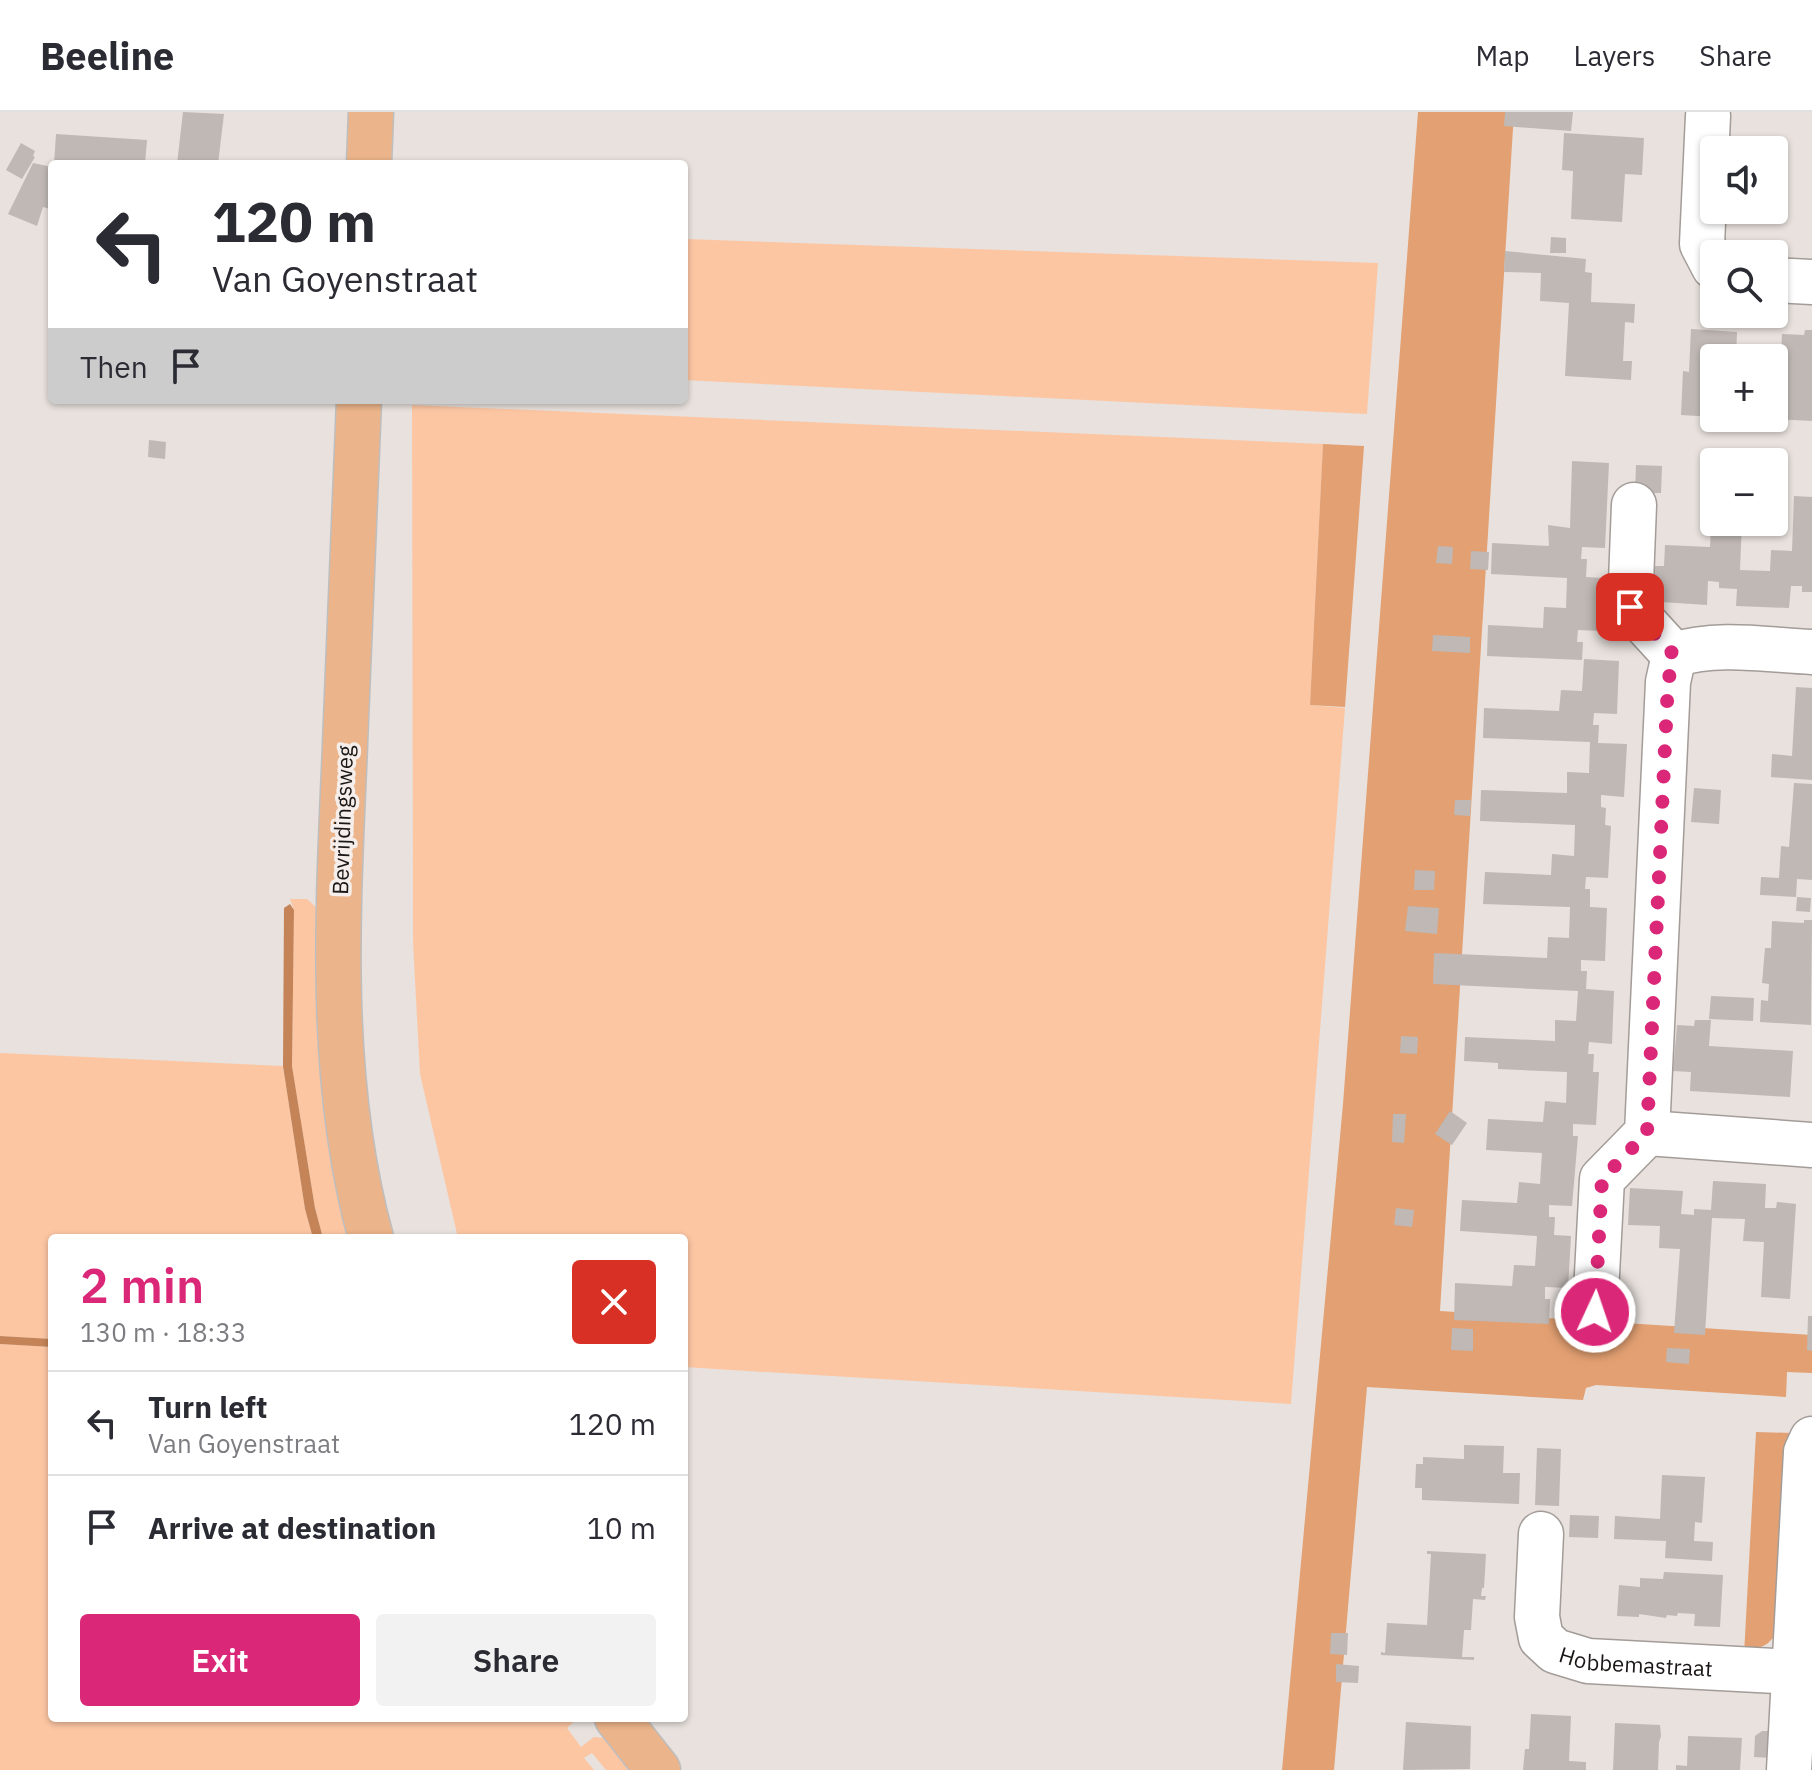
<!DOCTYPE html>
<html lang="en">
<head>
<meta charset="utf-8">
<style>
	:root { --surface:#fff; --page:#f2f2f3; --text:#2b2b33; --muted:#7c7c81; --line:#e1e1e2; --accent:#db2777 }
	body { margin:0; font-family:"IBM Plex Sans",sans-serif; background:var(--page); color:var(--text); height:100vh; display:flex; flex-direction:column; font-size:30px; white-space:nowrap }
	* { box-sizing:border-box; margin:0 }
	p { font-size:26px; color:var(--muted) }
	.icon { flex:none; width:44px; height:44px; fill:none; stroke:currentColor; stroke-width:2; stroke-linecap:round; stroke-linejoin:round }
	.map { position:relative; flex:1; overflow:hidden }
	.panel { position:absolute; left:48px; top:1122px; width:640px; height:488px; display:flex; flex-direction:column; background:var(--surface); border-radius:8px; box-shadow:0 2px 6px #0004 }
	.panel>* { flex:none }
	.guide { position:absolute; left:48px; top:48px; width:640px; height:244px; border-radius:8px; box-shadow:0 2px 6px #0004; background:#fff; color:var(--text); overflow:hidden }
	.controls { position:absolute; left:1700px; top:24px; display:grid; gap:16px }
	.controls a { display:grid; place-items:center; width:88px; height:88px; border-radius:8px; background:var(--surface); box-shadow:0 2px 6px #0004; font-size:40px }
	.pin { position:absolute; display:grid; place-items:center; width:68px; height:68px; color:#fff; margin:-34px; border-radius:16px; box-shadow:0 4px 12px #0006 }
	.me { position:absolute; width:88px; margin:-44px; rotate:3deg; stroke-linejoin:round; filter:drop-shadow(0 0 6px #0008) }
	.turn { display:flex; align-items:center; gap:28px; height:168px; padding:0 32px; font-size:36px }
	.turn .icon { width:104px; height:104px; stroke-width:2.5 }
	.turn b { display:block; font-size:56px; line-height:68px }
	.then { display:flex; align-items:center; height:76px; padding:0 32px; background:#0003; gap:16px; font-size:30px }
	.round { display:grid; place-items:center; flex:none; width:84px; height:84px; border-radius:8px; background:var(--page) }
	.summary { display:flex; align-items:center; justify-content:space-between; height:136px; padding:0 32px }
	h1 { font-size:48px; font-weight:600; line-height:60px; color:var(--accent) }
	.action { display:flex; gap:16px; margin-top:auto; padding:16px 32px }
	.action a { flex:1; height:92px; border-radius:8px; background:var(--accent); color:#fff; font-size:32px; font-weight:600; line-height:92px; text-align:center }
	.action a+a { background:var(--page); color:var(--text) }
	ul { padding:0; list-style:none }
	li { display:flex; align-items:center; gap:24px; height:104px; padding:0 32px; border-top:2px solid var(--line) }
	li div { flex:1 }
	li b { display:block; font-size:30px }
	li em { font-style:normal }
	header { display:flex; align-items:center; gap:48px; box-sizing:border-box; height:112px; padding:0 40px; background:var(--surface); border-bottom:2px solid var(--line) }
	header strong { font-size:38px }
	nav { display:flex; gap:44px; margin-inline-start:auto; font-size:28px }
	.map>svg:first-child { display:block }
</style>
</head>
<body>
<header>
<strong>Beeline</strong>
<nav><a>Map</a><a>Layers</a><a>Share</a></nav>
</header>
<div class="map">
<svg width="1812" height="1658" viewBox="0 0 1812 1658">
	<rect width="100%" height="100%" fill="#e8e1dd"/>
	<g fill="#fcc6a3">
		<path d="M684 127 1378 151 1367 302 684 268Z"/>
		<path d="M412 293 1323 332 1310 593 1345 596 1291 1292 684 1255V1126H458L420 962 413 830Z"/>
		<path d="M290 787H307L320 799 331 1037 347 1126H323L315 1096 292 954 294 798Z"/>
		<path d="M0 941 283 954 305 1097 313 1126H52V1227L0 1224Z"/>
		<path d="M0 1232 52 1235V1606H553L562 1609 563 1606H578L567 1616 581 1635 594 1625 604 1626 629 1658H606L592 1641 584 1646 594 1658H0Z"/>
	</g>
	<g fill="#e3a072">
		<path d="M1418 0H1514L1440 1199 1812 1223V1261L1787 1260 1786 1285 1596 1273 1586 1276 1583 1288 1367 1275 1334 1658H1282L1343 992Z"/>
		<path d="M1323 332 1364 334 1345 595 1310 593Z"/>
		<path d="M1756 1320 1792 1321 1778 1521 1767 1532 1744 1543Z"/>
	</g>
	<g fill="#c58457">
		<path d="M290 792 294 798 292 954 315 1096 323 1126H313L305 1097 283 954 284 796Z"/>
		<path d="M0 1224 52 1227V1235L0 1232Z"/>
	</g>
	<g fill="#bfb8b4">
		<path d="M183 0 224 2 218 52H177Z"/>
		<path d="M1505 0H1573L1571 19 1504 14Z"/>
		<path d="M1564 21 1644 26 1642 63 1625 62 1622 110 1571 107 1573 59 1562 58Z"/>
		<path d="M56 22 147 28 145 52H54Z"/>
		<path d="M21 31 35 39 33 44 35 45 22 67 6 58Z"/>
		<path d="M33 51 52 55 50 97 43 95 37 114 8 102Z"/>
		<path d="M1551 125 1566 126V141H1550Z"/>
		<path d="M1505 139 1586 147 1585 160 1592 161 1591 190 1635 192 1634 211 1625 210 1623 249H1632L1631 268 1565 264 1569 191 1540 189 1541 161 1504 160Z"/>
		<path d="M1691 217 1737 220 1736 246H1714V305L1681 303 1683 259 1689 260Z"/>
		<path d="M1805 218H1812V309L1774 307 1775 265H1780L1782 222 1804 223Z"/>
		<path d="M149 328 166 330 165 347 148 345Z"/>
		<path d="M1572 349 1609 351 1605 436 1582 435 1581 447H1587L1586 465 1603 466 1601 519 1578 518 1577 530H1583L1582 548 1487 544 1488 513 1543 516 1544 495 1566 496 1567 466 1491 462 1492 431 1549 434 1548 413 1570 416Z"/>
		<path d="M1636 353 1662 354 1661 381H1635Z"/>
		<path d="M1794 384 1812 385V480H1802V474H1791L1789 496 1736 494 1737 477 1719 476V470L1708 469 1707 493 1646 489 1647 454H1664L1665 433 1710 435 1712 396 1714 397V410H1742L1740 458 1770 459 1771 438 1792 439Z"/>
		<path d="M1438 434 1453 435 1452 452 1436 451Z"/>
		<path d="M1471 439 1489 440 1488 458 1470 457Z"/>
		<path d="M1433 523 1470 525V541L1432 539Z"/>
		<path d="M1584 547 1619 549 1617 602 1594 601 1593 613H1599L1598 631 1627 632 1624 685 1601 683V695L1606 696 1605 713 1611 714 1608 766 1586 765 1585 777H1590V795L1607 796 1605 849 1581 848V859H1587L1586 877 1614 879 1612 932 1589 930 1588 942H1594L1593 960H1599L1596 1013 1573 1012V1024H1578L1572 1094 1549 1093V1105H1555L1554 1123 1571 1124 1568 1176 1545 1175V1187H1550L1549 1212 1454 1208 1455 1171 1512 1174 1514 1153 1535 1154 1537 1124 1460 1119 1462 1088 1517 1091 1519 1070 1540 1072 1542 1041 1486 1038 1488 1007 1543 1010 1545 989 1566 991 1567 960 1498 957V951L1464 949 1465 925 1555 929V908L1576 909 1578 879 1433 872 1434 841 1547 846 1548 825 1569 826 1570 795 1483 792 1485 760 1551 763 1552 742 1574 744 1575 713 1480 709 1481 678 1567 681V660L1589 661 1590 630 1483 626 1484 596 1559 599 1561 578 1582 579Z"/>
		<path d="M1796 575 1812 576V668L1771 665 1772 642 1792 644Z"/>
		<path d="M1794 671 1812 672V768L1797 767 1796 785 1760 783 1761 765 1779 766 1781 734 1789 735Z"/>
		<path d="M1694 676 1721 678 1719 712 1691 710Z"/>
		<path d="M1455 688H1471L1470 704 1454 703Z"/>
		<path d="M1415 758 1435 759 1434 778H1414Z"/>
		<path d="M1797 785 1811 786 1810 800 1796 799Z"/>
		<path d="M1408 794 1439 796 1437 822 1405 819Z"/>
		<path d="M1804 808H1812L1811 913 1760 910 1761 888 1768 889 1769 872 1762 871 1765 836H1771L1772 809 1804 811Z"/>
		<path d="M1711 884 1754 886 1753 909 1709 907Z"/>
		<path d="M1695 908H1711L1709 934 1793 939 1790 985 1690 979 1691 960 1673 959 1677 913 1694 914Z"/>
		<path d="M1401 924 1418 925 1417 942 1400 941Z"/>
		<path d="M1450 999 1467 1011 1452 1033 1435 1022Z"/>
		<path d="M1393 1002H1406L1404 1031 1392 1030Z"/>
		<path d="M1713 1069 1766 1072 1765 1096H1776L1777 1090 1796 1092 1790 1187 1761 1185 1764 1130 1743 1129 1745 1107 1712 1106 1705 1223 1674 1221 1680 1137 1659 1136 1660 1114 1628 1113 1630 1076 1683 1079 1681 1102 1694 1103V1097L1711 1098Z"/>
		<path d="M1396 1096 1414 1098 1412 1115 1394 1113Z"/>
		<path d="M1808 1204H1812V1239L1807 1238Z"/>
		<path d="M1452 1216 1473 1217V1239L1451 1238Z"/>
		<path d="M1667 1236 1690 1237 1689 1252 1666 1250Z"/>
		<path d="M1464 1333 1504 1334 1503 1361H1520L1519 1392 1422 1388V1376H1415L1416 1352H1423V1345L1464 1347Z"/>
		<path d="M1537 1336 1561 1337 1559 1394 1535 1393Z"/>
		<path d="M1662 1363 1705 1365 1702 1411 1695 1410 1694 1429 1713 1430 1712 1449 1665 1446 1666 1429 1614 1427 1615 1404 1660 1407Z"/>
		<path d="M1570 1403 1599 1404 1598 1426 1569 1425Z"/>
		<path d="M1427 1439 1486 1442 1484 1476H1482L1481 1484H1486L1485 1488 1473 1487 1471 1518H1464L1462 1545H1474V1548L1381 1543V1540L1385 1541 1387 1511 1427 1513 1431 1442H1427Z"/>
		<path d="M1664 1460 1723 1463 1720 1515 1694 1514 1695 1502 1678 1501 1677 1504 1667 1503 1666 1506 1639 1502V1505L1617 1504 1619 1473 1640 1475V1466L1663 1467Z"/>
		<path d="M1331 1521H1348L1347 1543 1330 1542Z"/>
		<path d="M1336 1552 1359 1554 1358 1571 1336 1570Z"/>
		<path d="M1531 1602 1571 1604 1569 1649 1586 1650V1658H1523L1525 1637H1529Z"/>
		<path d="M1406 1610 1471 1614 1470 1657 1403 1658Z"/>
		<path d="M1615 1611 1660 1613 1661 1624 1659 1630 1658 1658H1613Z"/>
		<path d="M1762 1619H1769L1774 1625 1772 1646 1754 1645 1755 1624Z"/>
		<path d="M1688 1624 1742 1626 1740 1658H1676V1653L1687 1654Z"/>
	</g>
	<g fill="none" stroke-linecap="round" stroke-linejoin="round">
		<g stroke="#a39c98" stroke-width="47">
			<g id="minor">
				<path d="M1708 4 1702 132 1714 155"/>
				<path d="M1774 168 1812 170"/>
				<path d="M1634 393 1630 495 1674 543"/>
				<path d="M1674 543C1717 529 1767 538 1812 540"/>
				<path d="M1647 1021 1812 1033"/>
				<path d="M1595 1200 1602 1067 1647 1021 1668 570 1674 543"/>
				<path id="s1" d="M1541 1422 1537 1505 1541 1526 1555 1539 1588 1549 1794 1560"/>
				<path d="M1789 1658 1806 1340 1812 1327"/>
			</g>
		</g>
		<g stroke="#bfbebe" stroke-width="47">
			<g id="major">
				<path d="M369 52 371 0"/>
				<path d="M359 288C354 411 349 534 344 657 337 813 329 974 371 1126"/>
				<path d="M617 1606 658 1658"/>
			</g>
		</g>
		<use href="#minor" stroke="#fff" stroke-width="44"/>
		<use href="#major" stroke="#ebb48a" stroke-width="44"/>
	</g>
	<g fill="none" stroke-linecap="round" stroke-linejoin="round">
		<path stroke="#db2777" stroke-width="14" stroke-dasharray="0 25.2" d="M1595 1200 1602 1067 1647 1021 1668 570 1674 543 1630 495"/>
	</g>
	<g text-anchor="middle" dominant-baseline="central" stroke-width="7" stroke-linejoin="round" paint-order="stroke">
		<g font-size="22" fill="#1a1716" stroke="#f5eeea">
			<text transform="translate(342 708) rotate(-88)">Bevrijdingsweg</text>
			<text stroke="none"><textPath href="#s1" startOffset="206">Hobbemastraat</textPath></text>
		</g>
	</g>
</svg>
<div class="controls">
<a><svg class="icon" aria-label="sound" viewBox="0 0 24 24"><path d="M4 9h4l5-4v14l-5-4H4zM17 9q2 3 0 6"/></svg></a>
<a><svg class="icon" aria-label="search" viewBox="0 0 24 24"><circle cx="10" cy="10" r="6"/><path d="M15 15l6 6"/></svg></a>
<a>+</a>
<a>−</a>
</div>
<div class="pin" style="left:1630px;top:495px;background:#d93025"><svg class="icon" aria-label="arrive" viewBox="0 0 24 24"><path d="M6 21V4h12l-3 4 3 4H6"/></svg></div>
<svg class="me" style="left:1595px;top:1200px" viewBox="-20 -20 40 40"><circle r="17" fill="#db2777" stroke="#fff" stroke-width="3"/><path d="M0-11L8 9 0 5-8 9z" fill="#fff"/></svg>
<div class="guide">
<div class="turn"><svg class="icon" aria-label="left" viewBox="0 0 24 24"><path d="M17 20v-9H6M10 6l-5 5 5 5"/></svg><div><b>120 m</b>Van Goyenstraat</div></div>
<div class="then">Then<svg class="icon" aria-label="arrive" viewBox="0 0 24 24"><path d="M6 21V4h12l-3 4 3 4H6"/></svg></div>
</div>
<section class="panel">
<div class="summary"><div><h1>2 min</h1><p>130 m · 18:33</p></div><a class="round" style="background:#d93025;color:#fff"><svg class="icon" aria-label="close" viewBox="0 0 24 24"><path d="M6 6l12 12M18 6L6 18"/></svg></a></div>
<ul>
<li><svg class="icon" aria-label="left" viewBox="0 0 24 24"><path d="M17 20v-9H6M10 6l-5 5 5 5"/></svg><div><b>Turn left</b><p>Van Goyenstraat</p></div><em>120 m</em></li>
<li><svg class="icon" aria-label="arrive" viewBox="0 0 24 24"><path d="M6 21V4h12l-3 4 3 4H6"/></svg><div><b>Arrive at destination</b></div><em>10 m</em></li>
</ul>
<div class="action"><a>Exit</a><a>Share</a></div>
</section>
</div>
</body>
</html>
